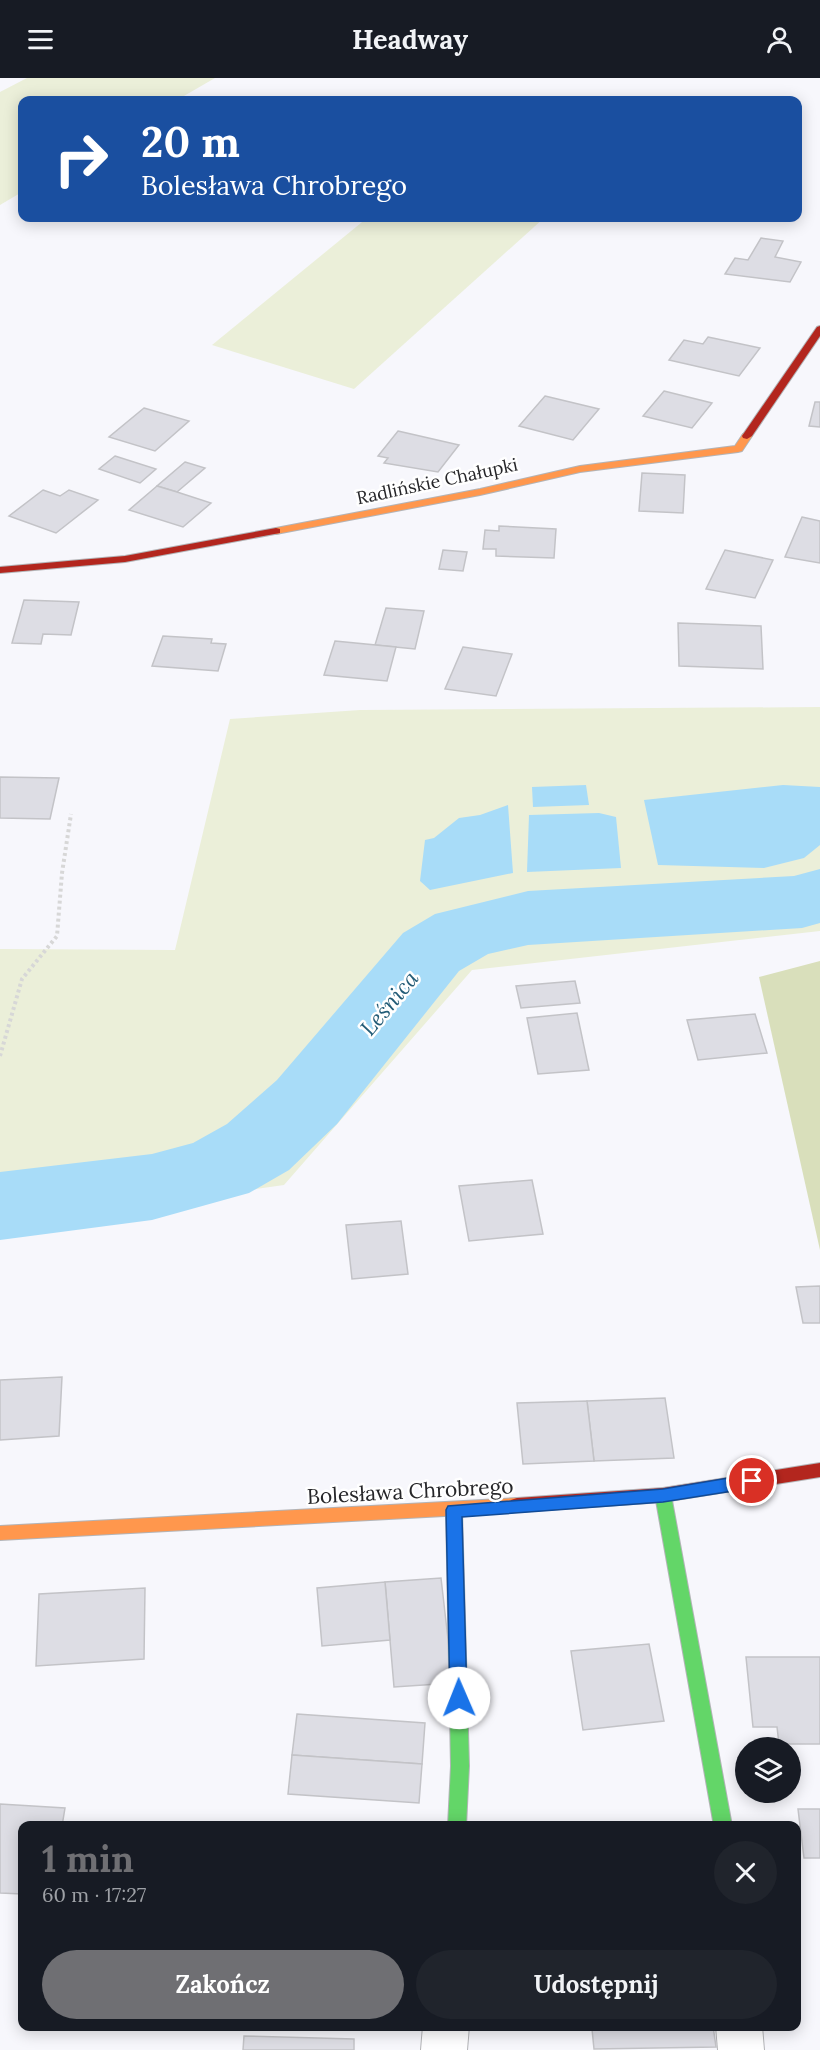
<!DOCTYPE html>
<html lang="pl">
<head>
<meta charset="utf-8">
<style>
	:root { --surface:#171b24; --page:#20242c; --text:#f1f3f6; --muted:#9ea1a6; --accent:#6f6f73 }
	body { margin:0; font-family:Lora,serif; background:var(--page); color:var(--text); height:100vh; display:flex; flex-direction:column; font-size:22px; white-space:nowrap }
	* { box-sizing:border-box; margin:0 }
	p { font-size:20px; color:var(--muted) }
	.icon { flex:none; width:33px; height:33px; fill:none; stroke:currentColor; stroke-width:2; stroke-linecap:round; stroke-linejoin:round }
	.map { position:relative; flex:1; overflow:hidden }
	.sheet { position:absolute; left:18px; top:1743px; width:783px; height:210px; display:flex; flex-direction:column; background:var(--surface); border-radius:12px; box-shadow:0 3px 15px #0003 }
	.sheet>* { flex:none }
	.top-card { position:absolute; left:18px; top:18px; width:784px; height:126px; border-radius:12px; box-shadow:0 3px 15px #0003; background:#1a4fa0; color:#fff; overflow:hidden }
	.tools { position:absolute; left:735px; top:1659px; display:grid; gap:12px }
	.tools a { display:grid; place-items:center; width:66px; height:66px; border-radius:50%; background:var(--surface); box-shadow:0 3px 15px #0003; font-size:30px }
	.pin { position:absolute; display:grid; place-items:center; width:51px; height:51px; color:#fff; margin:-26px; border:3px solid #fff; border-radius:50%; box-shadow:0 2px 6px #0007 }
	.me { position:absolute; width:66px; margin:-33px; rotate:359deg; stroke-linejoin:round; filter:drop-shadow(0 0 4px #0008) }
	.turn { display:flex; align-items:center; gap:21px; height:126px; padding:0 24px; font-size:27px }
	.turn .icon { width:78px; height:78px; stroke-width:2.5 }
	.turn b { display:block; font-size:42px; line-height:51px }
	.round { display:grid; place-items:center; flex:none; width:63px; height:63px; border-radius:32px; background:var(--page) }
	.overview { display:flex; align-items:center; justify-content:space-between; height:102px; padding:0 24px }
	h1 { font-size:36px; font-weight:700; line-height:45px; color:var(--accent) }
	.action { display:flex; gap:12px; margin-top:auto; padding:12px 24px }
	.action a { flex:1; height:69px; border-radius:36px; background:var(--accent); color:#fff; font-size:24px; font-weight:700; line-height:69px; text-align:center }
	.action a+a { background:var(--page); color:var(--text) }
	header { display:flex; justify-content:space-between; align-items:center; height:78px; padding:0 24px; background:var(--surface); font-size:27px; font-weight:700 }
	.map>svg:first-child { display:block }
</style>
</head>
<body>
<header><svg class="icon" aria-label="menu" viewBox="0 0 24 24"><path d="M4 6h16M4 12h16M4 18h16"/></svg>Headway<svg class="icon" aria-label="person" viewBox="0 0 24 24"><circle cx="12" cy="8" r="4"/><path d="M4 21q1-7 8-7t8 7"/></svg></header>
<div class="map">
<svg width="820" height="1972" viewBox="0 0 820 1972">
	<rect width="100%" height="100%" fill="#f7f7fc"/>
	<g fill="#ebefd9">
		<path d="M27 0H215L177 22H22V114L0 127V14Z"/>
		<path d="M367 140H544L354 311 212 267Z"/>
		<path d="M820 629V853L472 892 284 1107 0 1147V871L175 872 230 641 360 632Z"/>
	</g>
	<path fill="#d9dfbb" d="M820 883V1172L759 899Z"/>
	<g fill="#a8dcf8">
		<path d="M586 707 589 727 533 729 532 709Z"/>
		<path d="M783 707 820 709V767L804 780 764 790 658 787 644 722Z"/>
		<path d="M508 727 513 795 430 812 420 803 425 762 434 760 459 740 480 737Z"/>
		<path d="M599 735 616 739 621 790 527 794 529 737Z"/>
	</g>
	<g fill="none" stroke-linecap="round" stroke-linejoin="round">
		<path fill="#a8dcf8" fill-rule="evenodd" d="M820 791V845L802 850 528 867 488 876 459 893 337 1046 289 1092 249 1115 152 1142 0 1162V1094L152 1076 193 1065 227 1046 277 1002 403 855 435 836 528 813 794 798Z"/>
	</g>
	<g fill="#dddde4" stroke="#c3c3c7" stroke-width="1.5">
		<path d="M761 160 783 163 775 179 801 184 790 204 725 196 735 180 748 182Z"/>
		<path d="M708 259 760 270 739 298 669 282 684 262 703 266Z"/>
		<path d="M664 313 712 325 692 350 643 338Z"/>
		<path d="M545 318 599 331 573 362 519 348Z"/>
		<path d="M815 324H820V349L809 348Z"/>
		<path d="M144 330 189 343 155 373 109 359Z"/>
		<path d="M398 353 459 367 438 394 384 385 388 380 378 378Z"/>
		<path d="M115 378 156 391 140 405 99 391Z"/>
		<path d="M185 384 205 390 177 414 157 408Z"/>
		<path d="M642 395 685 397 683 435 639 433Z"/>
		<path d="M157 408 177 414 211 425 183 449 129 432Z"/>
		<path d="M43 412 60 418 69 412 98 422 56 455 9 438Z"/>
		<path d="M802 439 820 443V485L785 479Z"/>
		<path d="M499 448 556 451 554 480 496 478V471H483L485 452 499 453Z"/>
		<path d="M443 472 467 474 463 493 439 491Z"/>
		<path d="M725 472 773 482 755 520 706 511Z"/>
		<path d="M24 522 79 524 71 557 43 556 41 566 12 565Z"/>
		<path d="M386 530 424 533 415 571 375 567Z"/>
		<path d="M678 545 761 548 763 591 679 588Z"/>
		<path d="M163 558 212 561 211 565 226 566 218 593 152 588Z"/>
		<path d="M335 563 396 569 387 603 324 597Z"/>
		<path d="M463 569 512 576 496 618 445 611Z"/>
		<path d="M0 699 59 700 50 741 0 740Z"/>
		<path d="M575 903 580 925 521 930 516 908Z"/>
		<path d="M577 935 589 992 538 996 527 940Z"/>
		<path d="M755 936 767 975 698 982 687 942Z"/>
		<path d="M532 1102 543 1156 469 1163 459 1108Z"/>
		<path d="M401 1143 408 1196 352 1201 346 1147Z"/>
		<path d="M820 1208V1245H803L796 1209Z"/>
		<path d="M62 1299 59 1358 0 1362V1302Z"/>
		<path d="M665 1320 674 1380 594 1383 587 1323Z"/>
		<path d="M587 1323 594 1383 523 1386 517 1325Z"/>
		<path d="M441 1500 453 1605 394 1609 385 1504Z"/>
		<path d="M385 1504 390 1562 322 1568 317 1510Z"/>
		<path d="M145 1510 144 1581 36 1588 39 1516Z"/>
		<path d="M649 1566 664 1643 583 1652 571 1573Z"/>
		<path d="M746 1579H820V1666H779L777 1649H753Z"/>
		<path d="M297 1636 425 1645 422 1686 292 1677Z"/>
		<path d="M292 1677 422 1686 419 1725 288 1716Z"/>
		<path d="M0 1726 65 1730 62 1748H22V1816L0 1815Z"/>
		<path d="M798 1731H820V1780H804Z"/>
		<path d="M557 1948H713L716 1969 594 1971 592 1951 557 1952Z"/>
		<path d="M244 1958 354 1961V1972H243Z"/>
	</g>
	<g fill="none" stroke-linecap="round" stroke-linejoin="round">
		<g stroke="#b3b4b7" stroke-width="2">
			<g id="street">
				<path d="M423 1948H469L467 1972H421Z"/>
				<path d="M716 1948H762L764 1972H718Z"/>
			</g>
		</g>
		<g stroke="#b3b4b7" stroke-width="2">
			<g id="fast">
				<path d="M663 1410 669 1412 671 1417 732 1748H714L655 1417 657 1412Z"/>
				<path d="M454 1425 460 1427 462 1432 469 1688 466 1748H448L451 1688 446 1432 448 1427Z"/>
			</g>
		</g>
		<g stroke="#b3b4b7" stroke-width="2">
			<g id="slow">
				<path d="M747 355 752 358 742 373 738 374 580 394 480 417 276 456 271 453 276 450 480 411 580 388 735 368 743 356Z"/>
				<path d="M517 1420 523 1422 525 1427 523 1432 517 1434 0 1462V1448Z"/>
			</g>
		</g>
		<g stroke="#b3b4b7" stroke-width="2">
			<g id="jam">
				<path d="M820 248V258L752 358 747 361 743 360 742 358 817 249Z"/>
				<path d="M276 450 280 451V455L125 484 0 495V489L125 478Z"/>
				<path d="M820 1385V1399L663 1424 517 1434 511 1432 509 1427 511 1422 517 1420 663 1410Z"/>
			</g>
		</g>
		<path stroke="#d7d7d7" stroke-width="4" stroke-dasharray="3 3" stroke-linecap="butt" d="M0 978 22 901 57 858 62 795 71 736"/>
		<use href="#street" fill="#fefeff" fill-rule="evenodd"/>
		<use href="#fast" fill="#63d668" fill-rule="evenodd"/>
		<use href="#slow" fill="#ff974d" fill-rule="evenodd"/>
		<use href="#jam" fill="#b3261e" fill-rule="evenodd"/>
	</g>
	<path fill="#1a73e8" stroke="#114b97" stroke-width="1.5" d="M752 1396 757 1398 760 1403 757 1408 752 1410 663 1424 462 1439 467 1620 465 1626 459 1628 453 1626 450 1620 446 1432 448 1428 663 1411Z"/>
	<g text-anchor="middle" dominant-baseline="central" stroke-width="5" stroke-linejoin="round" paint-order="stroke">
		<g font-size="18" fill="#262629" stroke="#fff">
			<text transform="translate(437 403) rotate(-12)">Radlińskie Chałupki</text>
		</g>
		<g font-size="21" fill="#262629" stroke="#fff">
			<text transform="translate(410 1413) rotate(-3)">Bolesława Chrobrego</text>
		</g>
		<g font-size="22" font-style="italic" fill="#235c77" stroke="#fff">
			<text transform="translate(389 925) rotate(-50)">Leśnica</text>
		</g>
	</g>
</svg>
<div class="tools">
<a><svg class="icon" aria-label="layers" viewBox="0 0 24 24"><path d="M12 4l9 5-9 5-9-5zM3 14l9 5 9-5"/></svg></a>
</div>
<div class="pin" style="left:752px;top:1403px;background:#d93025"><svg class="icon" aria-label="arrive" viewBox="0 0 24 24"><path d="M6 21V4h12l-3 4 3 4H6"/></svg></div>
<svg class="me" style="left:459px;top:1620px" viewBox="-20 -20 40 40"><circle r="19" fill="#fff"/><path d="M0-13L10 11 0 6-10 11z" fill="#1a73e8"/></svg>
<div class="top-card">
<div class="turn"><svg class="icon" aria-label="right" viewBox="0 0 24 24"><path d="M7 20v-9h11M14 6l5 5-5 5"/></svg><div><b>20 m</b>Bolesława Chrobrego</div></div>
</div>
<section class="sheet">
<div class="overview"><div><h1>1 min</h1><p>60 m · 17:27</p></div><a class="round"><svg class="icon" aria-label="close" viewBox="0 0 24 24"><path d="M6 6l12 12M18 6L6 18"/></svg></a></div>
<div class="action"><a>Zakończ</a><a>Udostępnij</a></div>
</section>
</div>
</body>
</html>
